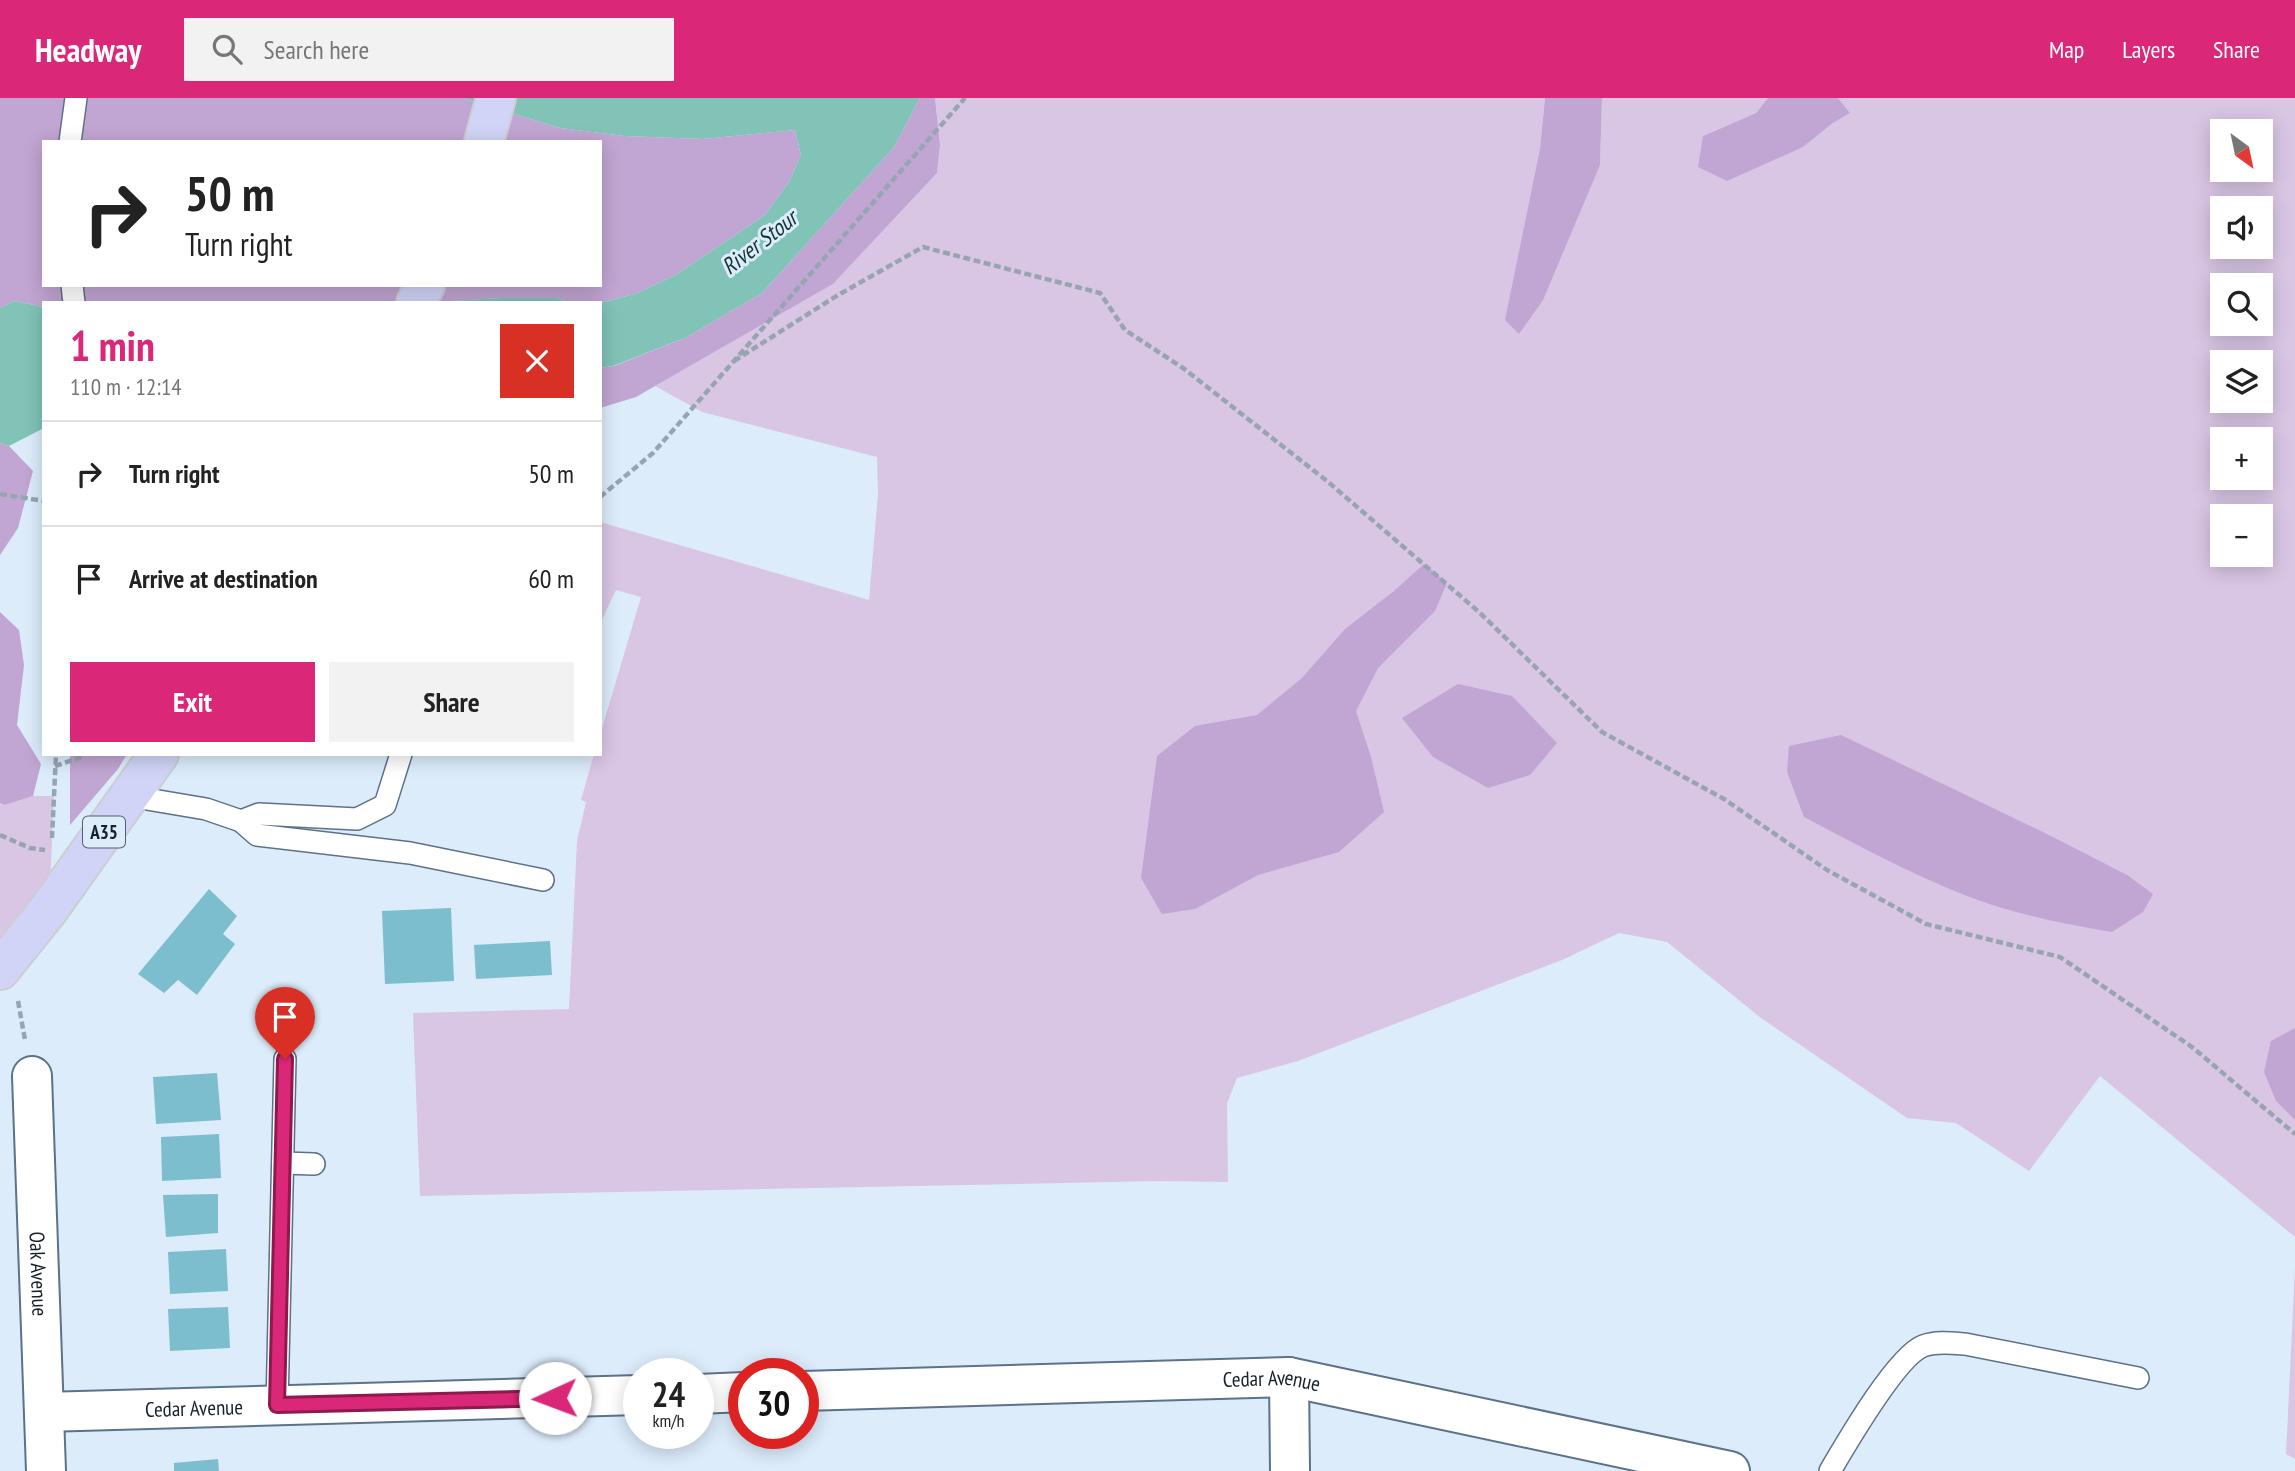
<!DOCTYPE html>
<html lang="en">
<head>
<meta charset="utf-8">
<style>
	:root { --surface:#fff; --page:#f2f2f2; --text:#222; --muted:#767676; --line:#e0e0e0; --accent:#db2777 }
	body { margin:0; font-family:"PT Sans Narrow",sans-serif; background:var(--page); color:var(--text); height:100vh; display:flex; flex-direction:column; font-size:26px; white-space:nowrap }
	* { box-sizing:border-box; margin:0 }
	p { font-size:23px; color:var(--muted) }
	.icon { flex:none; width:38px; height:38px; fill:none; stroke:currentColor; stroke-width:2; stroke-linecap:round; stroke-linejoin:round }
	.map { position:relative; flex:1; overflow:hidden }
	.details { position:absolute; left:42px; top:203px; width:560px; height:455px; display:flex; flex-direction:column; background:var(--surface); border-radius:0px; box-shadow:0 4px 18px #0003 }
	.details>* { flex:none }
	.top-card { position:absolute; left:42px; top:42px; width:560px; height:147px; border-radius:0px; box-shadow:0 4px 18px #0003; background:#fff; color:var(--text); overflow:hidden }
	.needle { width:46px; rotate:147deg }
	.tools { position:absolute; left:2210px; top:21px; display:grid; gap:14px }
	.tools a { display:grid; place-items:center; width:63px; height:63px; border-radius:0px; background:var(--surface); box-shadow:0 4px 18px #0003; font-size:35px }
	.speed { position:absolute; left:623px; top:1260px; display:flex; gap:14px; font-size:35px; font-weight:700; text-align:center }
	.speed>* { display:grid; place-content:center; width:91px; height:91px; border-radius:50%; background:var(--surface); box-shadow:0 4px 18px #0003; line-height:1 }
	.speed small { font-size:18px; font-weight:400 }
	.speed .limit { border:10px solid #d22; background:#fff; color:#111 }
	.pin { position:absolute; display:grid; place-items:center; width:60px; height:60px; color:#fff; margin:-72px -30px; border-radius:50% 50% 50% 0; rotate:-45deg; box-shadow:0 0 7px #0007 }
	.pin .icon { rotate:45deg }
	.me { position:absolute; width:77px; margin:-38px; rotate:268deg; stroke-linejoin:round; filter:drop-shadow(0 0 5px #0008) }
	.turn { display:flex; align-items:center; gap:24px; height:147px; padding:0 28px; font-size:32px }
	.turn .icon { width:91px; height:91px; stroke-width:2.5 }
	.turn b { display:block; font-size:49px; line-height:60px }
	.round { display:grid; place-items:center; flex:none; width:74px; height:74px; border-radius:0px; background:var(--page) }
	.summary { display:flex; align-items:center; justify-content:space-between; height:119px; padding:0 28px }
	h1 { font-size:42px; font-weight:800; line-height:52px; color:var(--accent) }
	.cta { display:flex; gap:14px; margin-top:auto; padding:14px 28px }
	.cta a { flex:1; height:80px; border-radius:0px; background:var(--accent); color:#fff; font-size:28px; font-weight:800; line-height:80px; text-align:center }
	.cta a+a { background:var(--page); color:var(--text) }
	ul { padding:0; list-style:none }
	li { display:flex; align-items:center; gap:21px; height:105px; padding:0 28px; border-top:2px solid var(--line) }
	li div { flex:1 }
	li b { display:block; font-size:26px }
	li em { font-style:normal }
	header { display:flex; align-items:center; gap:42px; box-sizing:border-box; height:98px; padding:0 35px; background:var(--accent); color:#fff }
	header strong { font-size:33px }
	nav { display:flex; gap:38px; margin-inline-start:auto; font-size:24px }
	.search { width:490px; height:63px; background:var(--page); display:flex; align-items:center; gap:18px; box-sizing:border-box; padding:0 24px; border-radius:0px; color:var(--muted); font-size:26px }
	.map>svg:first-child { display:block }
</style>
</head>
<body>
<header>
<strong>Headway</strong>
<div class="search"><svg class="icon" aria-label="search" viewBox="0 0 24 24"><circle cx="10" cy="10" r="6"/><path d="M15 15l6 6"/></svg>Search here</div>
<nav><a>Map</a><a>Layers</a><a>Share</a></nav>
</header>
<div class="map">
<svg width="2295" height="1373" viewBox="0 0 2295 1373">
	<rect width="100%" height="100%" fill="#dcecfb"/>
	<g fill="#d9c6e5" fill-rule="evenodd">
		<path d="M935 0H1545L1540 51 1600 68 1602 0H1768L1756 15 1703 38 1803 49 1833 25 1850 15 1838 0H2295V1139L2100 978 2029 1073 1956 1025 1907 1020 1761 920 1667 844 1619 835 1562 862 1298 963 1237 980 1227 1006 1228 1084 1160 1083 420 1098 413 915 569 911 577 743 586 704 581 702 594 656H600V637L641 499 616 492 600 526V424L869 502 878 396 877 359 702 314 655 288 833 186 937 75 940 47ZM2222 33H2261V72H2222ZM2222 110H2261V149H2222ZM2222 187H2261V226H2222ZM2222 264H2261V303H2222ZM2222 341H2261V380H2222ZM2222 418H2261V457H2222Z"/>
		<path d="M33 698H54L49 811 0 872V705L5 707Z"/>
		<path d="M2295 1170V1361L2286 1356Z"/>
	</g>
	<g fill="#c1a5d2" fill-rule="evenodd">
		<path d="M0 0H463L560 30 625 38 703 41 795 32 801 57 789 84 765 117 674 178 635 196 600 205H573L557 200H501L415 205H44V209L14 203 0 210ZM44 44H600V187H44Z"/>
		<path d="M920 0H935L940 47 937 75 833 186 636 299 600 310V270L614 268 687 239 762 195 894 49Z"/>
		<path d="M1545 0H1602L1600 67 1543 202 1519 236 1505 222 1540 51Z"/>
		<path d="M1768 0H1838L1850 15 1833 25 1803 49 1727 83 1698 69 1703 38 1756 15Z"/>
		<path d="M0 345 9 348 33 373 18 430 0 457Z"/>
		<path d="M1424 466 1447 485 1435 513 1378 570 1356 613 1371 659 1384 714 1339 754 1258 777 1195 811 1162 816 1141 780 1157 658 1195 628 1257 617 1302 580 1345 531 1394 493Z"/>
		<path d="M0 514 19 532 24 567 17 627 41 666 33 698 5 707 0 705Z"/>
		<path d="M1458 586 1512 598 1557 645 1530 677 1488 690 1433 659 1402 620Z"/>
		<path d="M1841 637 2043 734 2127 777 2153 796 2143 814 2112 834C2063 826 2014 816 1967 798 1911 776 1857 747 1804 719L1787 674 1789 648Z"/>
		<path d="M70 656H127L118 671 70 727Z"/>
		<path d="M2295 930V1022L2276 1003 2264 974 2271 943Z"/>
	</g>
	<g fill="#81c3b6">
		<path d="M463 0H920L894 49 762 195 687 239 613 268 600 270V205L635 196 674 178 765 117 789 84 801 57 795 32 703 41 625 38 560 30Z"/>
		<path d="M501 200H557L573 205H415Z"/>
		<path d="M14 203 44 209V330L9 348 0 345V210Z"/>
	</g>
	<g fill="#7dbece">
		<path d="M209 791 237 818 223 836 235 846 197 897 178 882 164 895 138 876Z"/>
		<path d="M451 810 454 883 385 886 382 813Z"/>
		<path d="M550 843 552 877 476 881 474 847Z"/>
		<path d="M217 975 221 1022 156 1026 153 979Z"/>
		<path d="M219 1036 221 1080 162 1083 161 1039Z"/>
		<path d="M218 1096V1135L166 1139 163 1097Z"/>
		<path d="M226 1151 228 1193 170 1196 168 1154Z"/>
		<path d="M228 1209 230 1250 170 1253 168 1211Z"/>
		<path d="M218 1361 219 1373H174V1365Z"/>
	</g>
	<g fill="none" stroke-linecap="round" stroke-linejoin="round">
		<g stroke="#5b7288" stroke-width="24">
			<g id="service">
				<path d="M70 44 76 0"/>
				<path d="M72 187 74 205"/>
				<path d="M129 698 206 711 241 723 257 737 410 755 543 782"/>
				<path d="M241 723 259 716 357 721 385 707 401 656"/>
				<path d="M283 1065 314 1066"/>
				<path d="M277 1307 285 961"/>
				<path d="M1830 1373C1846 1346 1896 1259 1923 1248 1936 1243 1952 1245 1965 1246L2138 1280"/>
			</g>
		</g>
		<g stroke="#5b7288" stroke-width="42">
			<g id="minor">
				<path id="s1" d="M32 978 46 1373"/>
				<path d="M1289 1279 1290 1373"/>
				<path id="s2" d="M803 1293 1289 1279 1730 1373"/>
				<path d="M698 1296 744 1294"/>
				<path id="s3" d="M44 1314 639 1297"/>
			</g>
		</g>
		<g stroke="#ccced0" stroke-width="42">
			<g id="primary">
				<path d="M484 44 496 0"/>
				<path d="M416 205 425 187"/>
				<path d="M0 872 49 811 159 656"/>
			</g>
		</g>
		<g stroke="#97a4b1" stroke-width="4.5" stroke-dasharray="7 3.5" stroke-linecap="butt">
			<path d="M734 263 838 197 923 149 1100 195 1125 232 1183 270 1327 383 1479 514 1602 634 1724 701 1827 772 1926 826 2060 859 2192 949 2295 1036"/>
			<path d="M0 396 44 403"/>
			<path d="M600 399 653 355 965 0"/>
			<path d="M55 668 82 659 83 656"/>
			<path d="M0 737 30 750 45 752"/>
			<path d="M52 740 56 656"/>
			<path d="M18 903 25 942"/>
		</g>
		<use href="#service" stroke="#fff" stroke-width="21"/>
		<use href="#minor" stroke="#fff" stroke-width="38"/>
		<use href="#primary" stroke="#d1d4f6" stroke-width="38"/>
	</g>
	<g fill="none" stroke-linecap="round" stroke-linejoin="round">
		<g stroke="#8e194d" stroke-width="18">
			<path id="route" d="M285 961 277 1307 555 1300"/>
		</g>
		<use href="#route" stroke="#db2777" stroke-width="12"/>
	</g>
	<g text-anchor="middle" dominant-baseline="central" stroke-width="6" stroke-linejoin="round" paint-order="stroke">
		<rect fill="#dcecfb" stroke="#525e69" stroke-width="2" x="83" y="718.5" width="42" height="31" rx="5"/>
		<g font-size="19" font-weight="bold" fill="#17212a">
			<text x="104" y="734">A35</text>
		</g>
		<g font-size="21" fill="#17212a" stroke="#dcecfb">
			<text stroke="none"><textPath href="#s1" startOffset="198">Oak Avenue</textPath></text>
			<text stroke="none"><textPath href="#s2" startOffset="469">Cedar Avenue</textPath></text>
			<text stroke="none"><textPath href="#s3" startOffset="150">Cedar Avenue</textPath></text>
		</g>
		<g font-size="23" font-style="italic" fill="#13342f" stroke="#dcecfb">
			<text transform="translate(759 144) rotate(-38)">River Stour</text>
		</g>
	</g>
</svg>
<div class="tools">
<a><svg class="needle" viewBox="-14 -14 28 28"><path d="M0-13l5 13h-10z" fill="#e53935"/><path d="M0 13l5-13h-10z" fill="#767676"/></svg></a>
<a><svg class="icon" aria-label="sound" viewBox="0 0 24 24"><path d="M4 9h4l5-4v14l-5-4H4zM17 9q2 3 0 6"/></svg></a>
<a><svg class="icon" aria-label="search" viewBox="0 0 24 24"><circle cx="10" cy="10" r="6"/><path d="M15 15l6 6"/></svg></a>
<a><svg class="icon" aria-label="layers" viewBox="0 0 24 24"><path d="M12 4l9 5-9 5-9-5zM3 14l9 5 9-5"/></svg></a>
<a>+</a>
<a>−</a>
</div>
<div class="speed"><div>24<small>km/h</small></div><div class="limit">30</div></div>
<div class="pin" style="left:285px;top:961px;background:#d93025"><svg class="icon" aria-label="arrive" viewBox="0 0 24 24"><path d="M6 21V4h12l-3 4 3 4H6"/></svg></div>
<svg class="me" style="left:555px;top:1300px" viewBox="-20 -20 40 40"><circle r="19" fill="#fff"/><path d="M0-13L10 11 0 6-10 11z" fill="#db2777"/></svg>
<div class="top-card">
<div class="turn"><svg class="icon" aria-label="right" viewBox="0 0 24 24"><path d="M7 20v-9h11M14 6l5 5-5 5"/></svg><div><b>50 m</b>Turn right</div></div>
</div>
<section class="details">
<div class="summary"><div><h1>1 min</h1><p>110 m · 12:14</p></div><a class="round" style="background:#d93025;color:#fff"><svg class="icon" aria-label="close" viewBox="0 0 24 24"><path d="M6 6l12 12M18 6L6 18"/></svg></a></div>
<ul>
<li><svg class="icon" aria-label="right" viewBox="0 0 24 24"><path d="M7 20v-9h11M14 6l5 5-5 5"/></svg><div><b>Turn right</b></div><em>50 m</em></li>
<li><svg class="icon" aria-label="arrive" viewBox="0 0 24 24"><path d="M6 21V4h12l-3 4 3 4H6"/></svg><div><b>Arrive at destination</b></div><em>60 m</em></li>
</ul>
<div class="cta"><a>Exit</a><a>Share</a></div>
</section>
</div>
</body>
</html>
